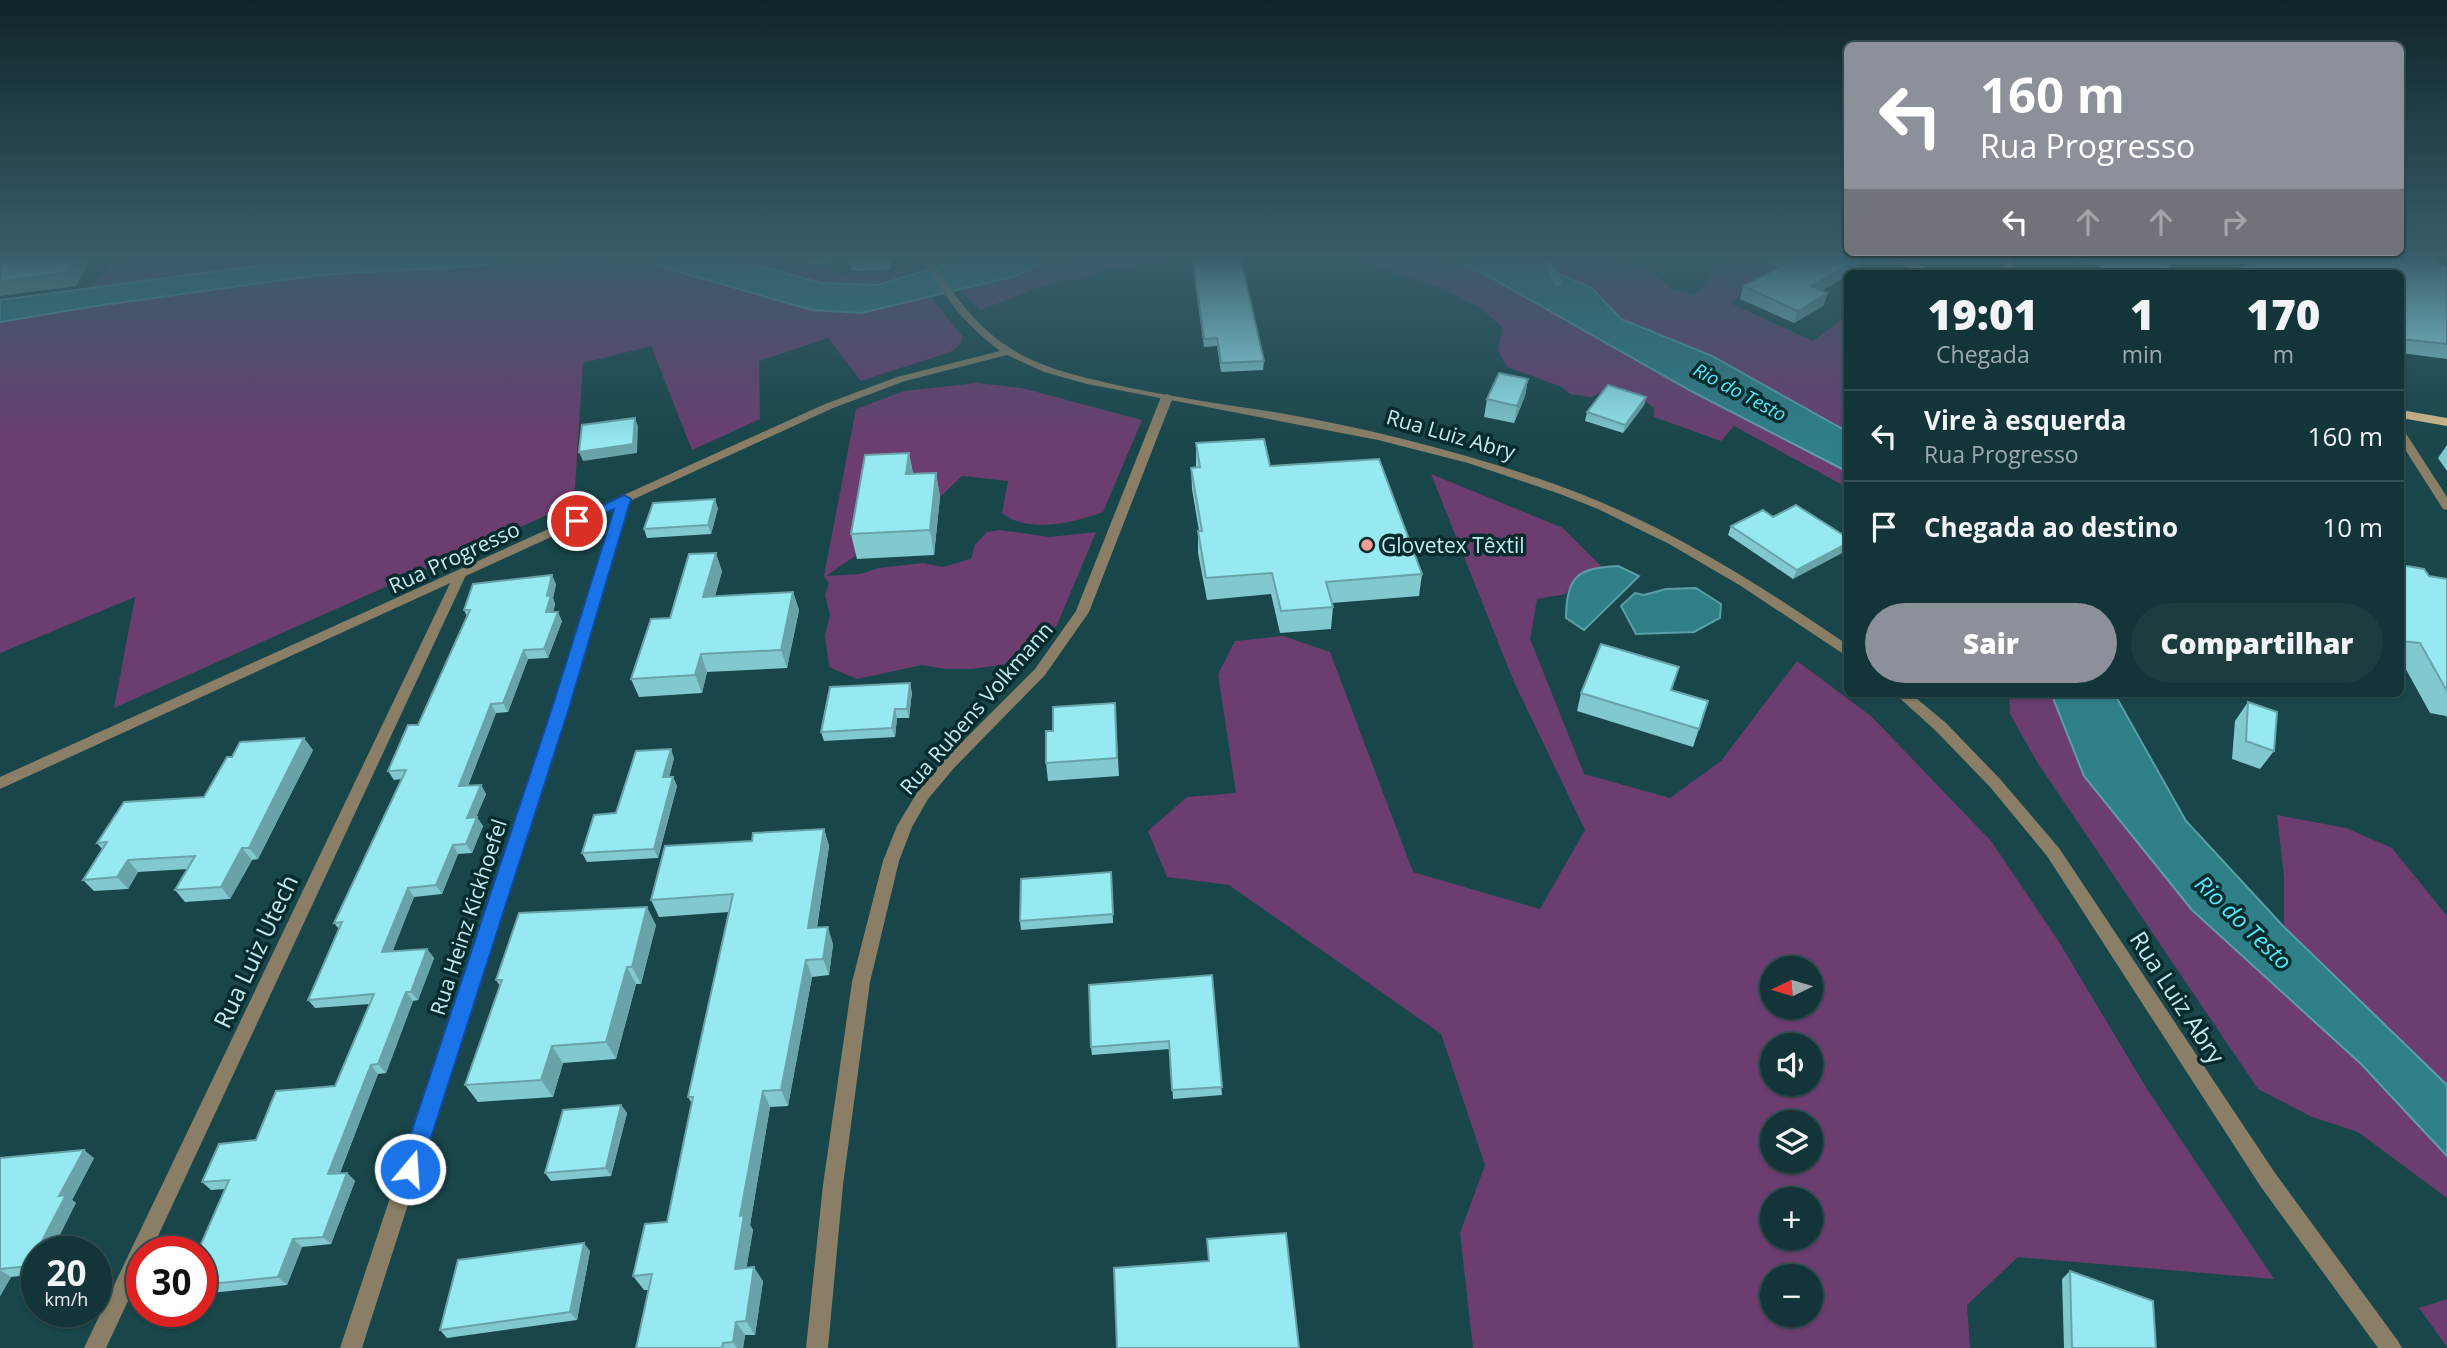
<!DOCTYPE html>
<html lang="pt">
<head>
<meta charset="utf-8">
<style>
	:root { --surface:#133438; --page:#1c3c40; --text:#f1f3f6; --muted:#9daaae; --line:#324f53; --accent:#8c9099 }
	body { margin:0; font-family:"Open Sans",sans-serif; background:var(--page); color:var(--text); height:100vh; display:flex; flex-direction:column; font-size:26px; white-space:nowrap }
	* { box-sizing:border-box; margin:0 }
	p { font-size:23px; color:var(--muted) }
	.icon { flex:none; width:38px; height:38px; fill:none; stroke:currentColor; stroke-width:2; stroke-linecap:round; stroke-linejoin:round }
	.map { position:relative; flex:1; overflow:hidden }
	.details { position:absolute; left:1844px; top:270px; width:560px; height:427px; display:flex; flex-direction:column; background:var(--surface); border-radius:10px; box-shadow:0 2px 5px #0004,0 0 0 2px var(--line) }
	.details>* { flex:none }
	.hud { position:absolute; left:1844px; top:42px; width:560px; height:214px; border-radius:10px; box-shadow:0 2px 5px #0004,0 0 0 2px var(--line); background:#8c9099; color:#fff; overflow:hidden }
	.needle { width:46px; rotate:265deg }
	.tools { position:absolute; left:1760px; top:956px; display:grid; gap:14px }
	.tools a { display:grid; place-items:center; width:63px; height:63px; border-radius:50%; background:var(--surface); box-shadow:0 2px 5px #0004,0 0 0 2px var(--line); font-size:35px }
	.speed { position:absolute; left:21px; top:1236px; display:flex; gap:14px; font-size:35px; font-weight:700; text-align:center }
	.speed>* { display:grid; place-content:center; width:91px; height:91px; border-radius:50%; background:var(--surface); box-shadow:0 2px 5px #0004,0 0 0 2px var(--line); line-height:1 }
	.speed small { font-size:18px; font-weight:400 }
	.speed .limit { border:10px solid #d22; background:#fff; color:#111 }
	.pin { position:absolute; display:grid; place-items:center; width:60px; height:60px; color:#fff; margin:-30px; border:4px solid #fff; border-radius:50%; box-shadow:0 2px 7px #0007 }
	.me { position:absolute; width:77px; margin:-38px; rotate:18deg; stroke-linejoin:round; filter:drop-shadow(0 0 5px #0008) }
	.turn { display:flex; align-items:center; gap:24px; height:147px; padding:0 21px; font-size:32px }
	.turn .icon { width:91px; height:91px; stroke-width:2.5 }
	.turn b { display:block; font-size:49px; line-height:60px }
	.lanes { display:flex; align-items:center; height:66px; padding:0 21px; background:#0003; justify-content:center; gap:35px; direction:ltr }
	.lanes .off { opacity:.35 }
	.eta { display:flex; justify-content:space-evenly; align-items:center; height:119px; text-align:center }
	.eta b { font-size:42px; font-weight:800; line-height:49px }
	.button { display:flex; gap:14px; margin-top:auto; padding:14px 21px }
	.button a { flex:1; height:80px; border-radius:42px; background:var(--accent); color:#fff; font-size:28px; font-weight:800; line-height:80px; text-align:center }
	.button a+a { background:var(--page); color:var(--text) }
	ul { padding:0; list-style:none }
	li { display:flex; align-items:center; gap:21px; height:91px; padding:0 21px; border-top:2px solid var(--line) }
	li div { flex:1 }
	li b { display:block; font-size:26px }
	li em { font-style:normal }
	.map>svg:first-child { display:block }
</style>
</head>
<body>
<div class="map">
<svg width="2447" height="1348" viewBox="0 0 2447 1348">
	<rect width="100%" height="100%" fill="#19464a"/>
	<g fill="#6b3e6f" fill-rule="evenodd">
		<path d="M125 255H340L218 273 89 287Z"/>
		<path d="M581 255 641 261 812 310 861 313 930 296 963 337 960 345 950 352 861 381 828 338 759 361 760 419 692 450 651 346 583 363 574 503 114 708 135 597 0 653V322L96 306 319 275 476 266Z"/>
		<path d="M720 255H774L840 274 905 271 906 277 878 286 821 283Z"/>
		<path d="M1075 255H1179L1144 264 1110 267 1084 279 1056 281 980 310 958 289 1012 277 1050 261Z"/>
		<path d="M1325 255H1433L1479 271 1691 391 1848 472V488L1734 426 1721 441 1654 417V408L1639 396 1609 389 1591 397 1570 394 1562 387 1507 367 1498 351 1502 327 1481 308 1446 290 1383 268 1362 257Z"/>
		<path d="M1514 255H1611L1622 263 1649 270 1670 288 1694 296 1712 275 1745 259 1764 270 1758 280 1730 303 1813 341 1848 315V432L1712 356 1621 319 1592 288Z"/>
		<path d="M977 383 1022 388 1142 420 1103 512C1074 523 1028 534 1002 513L1008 481 962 476 940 497 911 499 858 554 826 576 861 574 879 568 923 563 943 567 971 559 975 545 987 532 999 530 1050 537 1096 532 1057 625 1034 652 1015 663 971 669H946L922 665 857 679 829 667 825 635 830 615 825 595 829 583 824 576 856 409 904 391Z"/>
		<path d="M1431 474 1563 528 1602 567C1582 571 1576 576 1566 594L1537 599 1530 639 1584 774 1670 798 1721 761 1797 661 1871 716 1991 841 2059 942 2147 1089 2274 1279 2018 1257 1967 1305 1970 1348H1473L1460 1233 1485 1165 1441 1034 1229 885 1167 877 1148 831 1187 797 1236 793 1218 674 1235 641 1283 636 1330 652 1413 872 1540 909 1585 830 1514 682ZM1773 968H1811V1006H1773ZM1773 1045H1811V1083H1773ZM1773 1122H1811V1160H1773ZM1773 1199H1811V1237H1773ZM1773 1276H1811V1314H1773Z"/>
		<path d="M2009 693H2051L2084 776 2447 1156V1198L2358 1132 2312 1117 2258 1089 2037 762 2010 714Z"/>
		<path d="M2277 815 2346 828 2392 848 2447 916V1085L2284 927V877Z"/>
		<path d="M2447 1299V1347L2419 1308Z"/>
	</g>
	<g fill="#2f7f87" stroke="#5b9fa6" stroke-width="2">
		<path d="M340 255H578L476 266 319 275 96 306 0 322V300Z"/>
		<path d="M581 255H720L821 283 878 285 975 255H1075L1050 261 1012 277 861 313 812 310 641 261Z"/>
		<path d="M1433 255H1514L1592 288 1621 319 1712 356 1848 432V472L1691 391 1479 271Z"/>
		<path d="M1618 566 1639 576 1584 630 1566 618C1566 576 1578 568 1618 566Z"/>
		<path d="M1696 588 1721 604 1720 618 1694 632 1636 634 1621 606 1635 593 1644 595 1666 589Z"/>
		<path d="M2051 693H2114L2186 821 2284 927 2447 1085V1156L2361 1064 2192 910 2084 776Z"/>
	</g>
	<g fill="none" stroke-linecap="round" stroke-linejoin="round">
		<path stroke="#5b9fa6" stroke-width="8" d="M1543 255 1558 282"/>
		<g fill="#8a7e67" fill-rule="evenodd">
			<path d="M2001 255H2011L2015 273H2005Z"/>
			<path d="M1167 394 1173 397 1089 612 1045 675 954 768 928 799 912 827 899 861 870 982 843 1185 828 1348H806L823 1185 852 982 883 861 897 826 918 791 944 760 1035 669 1076 611 1161 397Z"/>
			<path d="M2401 431 2405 432 2447 497V510L2443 509 2401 443Z"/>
			<path d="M624 495 630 499 567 708 362 1348H340L553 708 618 499Z"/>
			<path d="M460 571 466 575 151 1251H142V1271L106 1348H84L454 575Z"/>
		</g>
		<g fill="#8a7e67" fill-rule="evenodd">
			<path d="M921 255H931C951 295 982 334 1022 355 1048 369 1079 376 1108 383 1164 396 1222 404 1280 413 1367 428 1453 450 1537 478 1650 515 1750 578 1848 645V657L1741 586 1671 545 1598 509 1560 494 1468 463 1378 440 1087 384 1044 372 1007 355 905 381 833 408 0 789V777L825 404 897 377 1000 351C966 326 940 293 921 255Z"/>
			<path d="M1894 693H1910L1946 723 2000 779 2059 848 2275 1173 2398 1341 2402 1348H2378L2261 1187 2047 856 1990 787 1936 731Z"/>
		</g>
		<g fill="#d4bc8c" fill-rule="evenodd">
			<path d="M1880 255H1896L1938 273H1921Z"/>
			<path d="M2401 410 2447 418V426L2401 418Z"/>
		</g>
	</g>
	<g fill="#81c8cf">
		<path d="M808 255H893L890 269 852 271 850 262 810 264Z"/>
		<path d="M1191 255H1240L1264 361 1263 370 1221 372 1217 346 1204 347Z"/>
		<path d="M1748 255H1849L1860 258 1856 271 1848 273V275L1821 291 1828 293 1823 306 1794 323 1740 299 1743 286 1778 268Z"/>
		<path d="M2044 255H2166L2102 266 2044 256Z"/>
		<path d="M2253 255H2426L2447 268V359L2401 353V273L2256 263Z"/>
		<path d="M1528 379 1525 396 1514 423 1484 417 1487 399Z"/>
		<path d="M1646 397 1644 405 1623 433 1585 421 1587 412Z"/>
		<path d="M1196 443 1270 466 1422 574 1419 596 1332 603 1333 607 1331 629 1280 633 1271 594 1207 600 1198 553V531H1199L1192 489 1191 468 1196 467Z"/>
		<path d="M2447 445V471L2438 458Z"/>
		<path d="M909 453 913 474 936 473 940 497 934 555 857 559 851 534Z"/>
		<path d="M718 508 711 534 647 538 644 529Z"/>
		<path d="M1773 517 1848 538 1793 579 1728 535 1731 526Z"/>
		<path d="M2401 565 2429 576 2447 579V718L2446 716 2430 713 2403 664 2401 663Z"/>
		<path d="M722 571 715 596 793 592 799 610 787 668 707 672 702 693 639 697 631 679 670 618Z"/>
		<path d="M556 584 553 598 555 604 553 612 562 621 548 658 528 659 508 712 496 713 468 786 481 785 486 794 476 817 483 826 472 853 458 854 442 894 414 897 392 951 427 949 434 958 418 1000 413 1001 386 1073 378 1074 340 1173H347L355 1181 331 1244 302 1247 287 1285 201 1294V1251L225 1189 211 1190 202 1182 256 1140 335 1086 370 1004 315 1008 308 1000 339 929 334 923 402 779 394 780 388 771 418 725 467 616 464 610Z"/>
		<path d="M1671 690 1699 729 1693 747 1577 711 1581 693Z"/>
		<path d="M912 692 909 718H897L895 737 824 741 821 732Z"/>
		<path d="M2248 702 2274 751 2260 769 2232 759 2235 721Z"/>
		<path d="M1115 703 1119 776 1048 781 1046 763Z"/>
		<path d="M313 750 258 859 252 860 230 899 185 902 175 890 188 869 138 872 128 889 94 891 83 880 102 849 97 843Z"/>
		<path d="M674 758 669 777H673L677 786 658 858 587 862 582 853 616 813Z"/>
		<path d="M824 829 829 846 817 928 833 944 829 975 812 977 788 1106 770 1107 750 1225 753 1230 746 1268 763 1281 755 1335H745L743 1348H636L648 1290H644L633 1276 667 1222 692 1104 688 1097 729 912 659 917 651 900 752 841Z"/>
		<path d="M1112 881 1113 923 1021 930 1020 921Z"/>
		<path d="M656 925 641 984H636L616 1059 563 1063 553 1097 478 1102 465 1085 500 986 496 980Z"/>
		<path d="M1212 975 1222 1095 1173 1099 1170 1049 1092 1055 1091 1047Z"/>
		<path d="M621 1105 627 1113 611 1176 551 1181 545 1173Z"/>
		<path d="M0 1158H94L72 1200 76 1203 37 1251V1274L11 1277 0 1296Z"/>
		<path d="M590 1251 577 1320 447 1338 440 1330Z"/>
		<path d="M2070 1271 2156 1348H2064L2062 1279Z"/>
	</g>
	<g fill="#69a3a9">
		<path d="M78 255H92L93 256 76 286 0 296V282Z"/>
		<path d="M888 255H893L890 269 888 257Z"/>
		<path d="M1860 258 1856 271 1852 273H1848V275L1807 299 1811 286Z"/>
		<path d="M1828 293 1823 306 1794 323 1798 311Z"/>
		<path d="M1528 379 1525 396 1514 423 1517 406Z"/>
		<path d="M1646 397 1644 405 1623 433 1625 425Z"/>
		<path d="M635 418 638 426 637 453 583 461 579 452Z"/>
		<path d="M909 453 914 477 906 474Z"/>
		<path d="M936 473 940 497 934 555 930 530Z"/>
		<path d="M715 499 718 508 711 534 708 525Z"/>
		<path d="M1848 543V550L1793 579 1797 570Z"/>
		<path d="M716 553 722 571 710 615 703 597Z"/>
		<path d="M552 575 556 584 553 598 555 604 551 622 546 612 547 596Z"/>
		<path d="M793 592 799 610 787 668 781 650Z"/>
		<path d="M558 612 562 621 548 658 544 649Z"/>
		<path d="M524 650 528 659 508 712 503 703Z"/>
		<path d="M701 654 707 672 702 693 695 675Z"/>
		<path d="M910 683 912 692 909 718 907 709Z"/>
		<path d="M491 704 496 713 464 795 459 786Z"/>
		<path d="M895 709 897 718 895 737 892 728Z"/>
		<path d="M304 738 313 750 258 859 249 848Z"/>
		<path d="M671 749 674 758 667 786 663 777Z"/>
		<path d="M673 777 677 786 658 858 654 849Z"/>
		<path d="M481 785 486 794 472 827 467 818Z"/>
		<path d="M477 817 483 826 472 853 466 844Z"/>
		<path d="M824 829 829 846 814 945 808 928Z"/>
		<path d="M453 845 458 854 442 894 436 885Z"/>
		<path d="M242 848 252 860 230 899 221 887Z"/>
		<path d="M128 860 138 872 128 889 117 877Z"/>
		<path d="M408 888 414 897 389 961 382 952Z"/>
		<path d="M647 907 656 925 641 984 632 967Z"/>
		<path d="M828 927 833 944 829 975 823 959Z"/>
		<path d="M427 949 434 958 418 1000 411 992Z"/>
		<path d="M806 960 812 977 788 1106 781 1090Z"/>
		<path d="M627 967 636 984 616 1059 606 1042Z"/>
		<path d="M406 992 413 1001 386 1073 378 1064Z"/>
		<path d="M552 1046 563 1063 553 1097 541 1080Z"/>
		<path d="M371 1065 378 1074 336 1182 328 1174Z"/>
		<path d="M763 1091 770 1107 750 1225 753 1230 744 1283 735 1269 740 1216Z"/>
		<path d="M621 1105 627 1113 611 1176 606 1168Z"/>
		<path d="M84 1150 94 1158 72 1200 76 1203 52 1251H37L59 1196Z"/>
		<path d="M347 1173 355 1181 331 1244 323 1237Z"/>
		<path d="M293 1239 302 1247 287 1285 278 1277Z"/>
		<path d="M584 1243 590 1251 577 1320 570 1312Z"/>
		<path d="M37 1251V1271L29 1266Z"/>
		<path d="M754 1267 763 1281 755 1335 746 1321Z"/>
		<path d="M0 1270 11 1277 0 1296Z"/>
		<path d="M736 1322 745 1335 743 1348H737L733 1342Z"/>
	</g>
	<g fill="#96e9f1" stroke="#69a3a9" stroke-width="2">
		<path d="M0 255H78L68 272 0 282Z"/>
		<path d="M850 255H888V257L849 258Z"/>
		<path d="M1192 255H1240L1264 361 1221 363 1217 338 1204 339Z"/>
		<path d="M1780 255H1849L1860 258 1811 286 1828 293 1798 311 1743 286 1793 260Z"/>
		<path d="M2108 255H2166L2171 273H2098Z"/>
		<path d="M2265 255H2426L2447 268V344L2401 339V273H2226L2267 259Z"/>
		<path d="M1499 373 1528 379 1517 406 1487 399Z"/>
		<path d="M1608 385 1646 397 1625 425 1587 412Z"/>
		<path d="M635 418 633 444 579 452 582 425Z"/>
		<path d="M1264 439 1270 466 1379 459 1422 574 1326 582 1333 607 1281 611 1272 573 1206 578 1198 531H1202L1191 468 1200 467 1196 443Z"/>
		<path d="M909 453 906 474 936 473 930 530 851 534 865 455Z"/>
		<path d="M715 499 708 525 644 529 653 503Z"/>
		<path d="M1796 505 1848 538V543L1797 570 1731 526 1763 510 1773 517Z"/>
		<path d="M716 553 703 597 793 592 781 650 701 654 695 675 631 679 651 619 670 618 689 554Z"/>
		<path d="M2401 565 2424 569 2429 576 2447 579V691L2420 643 2402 641 2401 638Z"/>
		<path d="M552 575 547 596 551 595 546 612H558L544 649 524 650 503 703 491 704 459 786 481 785 467 818 477 817 466 844 453 845 436 885 408 888 382 952 427 949 411 992H406L378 1064 371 1065 328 1174 347 1173 323 1237 293 1239 278 1277 201 1285V1251H198L229 1180 202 1182 219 1144 256 1140 276 1091 335 1086 374 994 308 1000 342 922 334 923 406 770 388 771 408 725H418L470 610H464L473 584Z"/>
		<path d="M1601 644 1679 667 1671 690 1708 701 1699 729 1581 693Z"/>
		<path d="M910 683 907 709H895L892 728 821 732 830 687Z"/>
		<path d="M2248 702 2277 712 2274 751 2246 741Z"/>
		<path d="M1115 703 1117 758 1046 763V731H1053V707Z"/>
		<path d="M304 738 249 848H242L221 887 175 890 195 856 128 860 117 877 83 880 107 842 97 843 124 802 204 797 227 757H232L240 742Z"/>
		<path d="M671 749 663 777H673L654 849 582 853 594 815 616 813 636 751Z"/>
		<path d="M824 829 808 928 828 927 823 959 806 960 781 1090 763 1091 740 1216 744 1215 735 1269 754 1267 746 1321 736 1322 733 1342 723 1343 722 1348H636L652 1274 633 1276 645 1224 667 1222 693 1097H688L733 894 651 900 665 846 752 841 753 833Z"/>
		<path d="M1111 872 1113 914 1020 921 1021 879Z"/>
		<path d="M647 907 632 967H627L606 1042 552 1046 541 1080 465 1085 502 980H496L519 913Z"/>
		<path d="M1212 975 1222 1087 1172 1090 1169 1041 1091 1047 1089 985Z"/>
		<path d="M621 1105 606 1168 545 1173 563 1110Z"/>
		<path d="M84 1150 59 1196 66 1195 29 1266 0 1269V1158Z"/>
		<path d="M1286 1233 1299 1348H1117L1114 1268 1209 1261 1207 1239Z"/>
		<path d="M584 1243 570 1312 440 1330 458 1260Z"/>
		<path d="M2070 1271 2153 1301 2156 1348H2072Z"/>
	</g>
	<linearGradient id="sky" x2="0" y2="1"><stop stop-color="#0e2629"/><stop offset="0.58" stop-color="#385d6b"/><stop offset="1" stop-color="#385d6b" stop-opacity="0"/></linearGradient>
	<rect width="2447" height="443" fill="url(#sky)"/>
	<path fill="#1a73e8" stroke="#114b97" stroke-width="2" d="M624 495 631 499 569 708 421 1169 418 1176 410 1179 402 1176 399 1169 552 708 614 509 582 524H572L570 521Z"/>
	<circle fill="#f59c95" stroke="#052b2e" stroke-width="2.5" cx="1367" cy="545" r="7"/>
	<g text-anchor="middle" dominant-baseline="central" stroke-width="7" stroke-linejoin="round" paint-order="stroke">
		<g font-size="19" font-style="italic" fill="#53ebfa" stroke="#052b2e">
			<text transform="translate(1740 392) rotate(28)">Rio do Testo</text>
		</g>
		<g font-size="21" fill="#c3eaee" stroke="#052b2e">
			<text transform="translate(1451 434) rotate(16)">Rua Luiz Abry</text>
			<text transform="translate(454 557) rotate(-25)">Rua Progresso</text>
			<text transform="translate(976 708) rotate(-49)">Rua Rubens Volkmann</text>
			<text transform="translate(468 917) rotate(-72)">Rua Heinz Kickhoefel</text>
		</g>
		<g font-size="21" fill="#c3eaee" stroke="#052b2e" text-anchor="start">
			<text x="1381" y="545">Glovetex Têxtil</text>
		</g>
		<g font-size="23" font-style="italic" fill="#53ebfa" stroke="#052b2e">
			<text transform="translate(2244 922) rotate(44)">Rio do Testo</text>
		</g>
		<g font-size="24" fill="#c3eaee" stroke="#052b2e">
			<text transform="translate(255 951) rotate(-65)">Rua Luiz Utech</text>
			<text transform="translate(2178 997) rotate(57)">Rua Luiz Abry</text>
		</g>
	</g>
</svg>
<div class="tools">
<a><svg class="needle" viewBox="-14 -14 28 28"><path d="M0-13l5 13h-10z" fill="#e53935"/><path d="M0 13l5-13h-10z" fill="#9daaae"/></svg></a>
<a><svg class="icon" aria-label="sound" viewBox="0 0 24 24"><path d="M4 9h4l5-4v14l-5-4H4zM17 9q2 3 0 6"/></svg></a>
<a><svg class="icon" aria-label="layers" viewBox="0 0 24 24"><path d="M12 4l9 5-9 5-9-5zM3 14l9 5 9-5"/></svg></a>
<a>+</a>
<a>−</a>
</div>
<div class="speed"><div>20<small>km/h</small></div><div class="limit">30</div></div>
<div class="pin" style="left:577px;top:521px;background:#d93025"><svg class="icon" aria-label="arrive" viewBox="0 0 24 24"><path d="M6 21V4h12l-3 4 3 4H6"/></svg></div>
<svg class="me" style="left:410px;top:1169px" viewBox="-20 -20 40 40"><circle r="17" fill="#1a73e8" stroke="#fff" stroke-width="3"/><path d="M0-11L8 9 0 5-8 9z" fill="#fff"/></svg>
<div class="hud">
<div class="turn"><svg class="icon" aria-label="left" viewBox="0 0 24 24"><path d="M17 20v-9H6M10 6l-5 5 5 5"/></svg><div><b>160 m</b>Rua Progresso</div></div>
<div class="lanes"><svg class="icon" aria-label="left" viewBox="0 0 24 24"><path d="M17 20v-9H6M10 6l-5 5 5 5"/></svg><svg class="icon off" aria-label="ahead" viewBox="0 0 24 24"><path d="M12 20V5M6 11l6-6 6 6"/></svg><svg class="icon off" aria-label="ahead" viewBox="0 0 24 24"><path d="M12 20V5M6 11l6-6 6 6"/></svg><svg class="icon off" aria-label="right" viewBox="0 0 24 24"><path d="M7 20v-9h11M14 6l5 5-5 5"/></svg></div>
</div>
<section class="details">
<div class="eta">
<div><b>19:01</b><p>Chegada</p></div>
<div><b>1</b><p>min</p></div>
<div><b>170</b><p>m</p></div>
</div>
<ul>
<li><svg class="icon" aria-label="left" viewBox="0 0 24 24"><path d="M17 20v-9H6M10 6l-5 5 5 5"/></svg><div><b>Vire à esquerda</b><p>Rua Progresso</p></div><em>160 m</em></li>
<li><svg class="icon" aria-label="arrive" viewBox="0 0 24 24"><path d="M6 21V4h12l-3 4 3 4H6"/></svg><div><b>Chegada ao destino</b></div><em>10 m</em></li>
</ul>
<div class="button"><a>Sair</a><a>Compartilhar</a></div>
</section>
</div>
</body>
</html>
